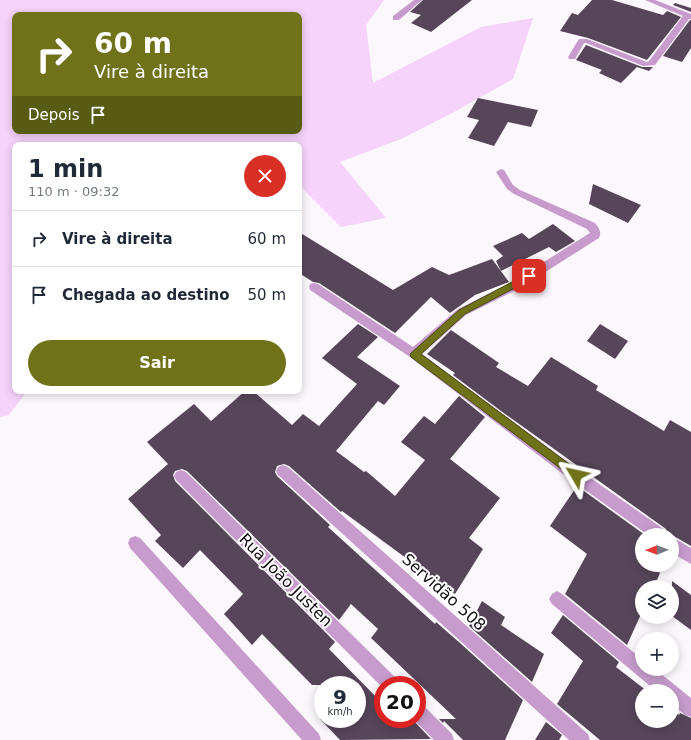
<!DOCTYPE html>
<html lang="pt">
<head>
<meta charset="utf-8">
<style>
	:root { --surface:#fff; --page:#f6f6f7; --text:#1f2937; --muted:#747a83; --line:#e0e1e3; --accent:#6f7219 }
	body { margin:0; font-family:"DejaVu Sans",sans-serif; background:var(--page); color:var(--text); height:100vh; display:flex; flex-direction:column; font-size:15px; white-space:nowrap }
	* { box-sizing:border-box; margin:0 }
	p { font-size:13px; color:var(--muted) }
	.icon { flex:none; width:22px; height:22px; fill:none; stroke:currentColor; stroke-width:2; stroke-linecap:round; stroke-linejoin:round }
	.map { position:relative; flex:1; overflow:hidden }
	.details { position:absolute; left:12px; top:142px; width:290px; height:252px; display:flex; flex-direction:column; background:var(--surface); border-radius:8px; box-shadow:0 2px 10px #0003 }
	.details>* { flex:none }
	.hud { position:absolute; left:12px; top:12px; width:290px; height:122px; border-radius:8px; box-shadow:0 2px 10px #0003; background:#6f7219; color:#fff; overflow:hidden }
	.needle { width:26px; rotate:269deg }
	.controls { position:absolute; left:635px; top:528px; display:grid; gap:8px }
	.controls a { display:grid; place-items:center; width:44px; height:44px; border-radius:50%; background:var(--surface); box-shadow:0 2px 10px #0003; font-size:20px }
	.speed { position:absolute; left:314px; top:676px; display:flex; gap:8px; font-size:20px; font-weight:700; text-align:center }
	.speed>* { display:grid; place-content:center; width:52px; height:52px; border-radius:50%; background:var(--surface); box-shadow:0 2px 10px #0003; line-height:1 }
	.speed small { font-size:10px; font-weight:400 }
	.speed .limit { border:6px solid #d22; background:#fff; color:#111 }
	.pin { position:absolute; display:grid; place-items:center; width:34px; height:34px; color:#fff; margin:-17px; border-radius:8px; box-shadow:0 2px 6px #0006 }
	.me { position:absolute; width:44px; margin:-22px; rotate:306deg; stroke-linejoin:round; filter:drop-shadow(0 0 3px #0008) }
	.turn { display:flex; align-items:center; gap:14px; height:84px; padding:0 16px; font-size:18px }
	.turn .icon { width:52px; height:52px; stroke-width:2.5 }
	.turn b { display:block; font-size:28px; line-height:34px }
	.then { display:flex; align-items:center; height:38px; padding:0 16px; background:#0003; gap:8px; font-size:15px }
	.round { display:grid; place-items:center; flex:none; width:42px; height:42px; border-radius:21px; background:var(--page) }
	.head { display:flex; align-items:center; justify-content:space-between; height:68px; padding:0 16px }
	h1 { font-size:24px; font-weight:700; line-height:30px }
	.button { display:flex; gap:8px; margin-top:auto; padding:8px 16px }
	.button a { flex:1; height:46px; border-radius:24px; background:var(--accent); color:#fff; font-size:16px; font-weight:700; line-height:46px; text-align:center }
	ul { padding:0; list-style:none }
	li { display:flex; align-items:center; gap:12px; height:56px; padding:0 16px; border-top:1px solid var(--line) }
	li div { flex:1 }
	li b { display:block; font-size:15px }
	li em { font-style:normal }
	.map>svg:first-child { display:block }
</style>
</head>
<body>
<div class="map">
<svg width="691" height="740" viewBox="0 0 691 740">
	<rect width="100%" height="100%" fill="#fcf7fc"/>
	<path fill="#f5d3fa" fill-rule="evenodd" d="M0 0H384L366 25 373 83 481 27 533 18 513 79 456 111 401 139 340 162 386 218 341 227 299 185V145H15V391H27L9 415 0 417ZM15 15H299V131H15Z"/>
	<g fill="#57465a">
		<path d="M423 0H472L431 32 411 23 421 15 410 12Z"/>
		<path d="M592 0H612L663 15 667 11 681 17 647 60 588 38 560 31 572 13 578 15Z"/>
		<path d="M675 3 691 8V12L673 5Z"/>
		<path d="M690 20H691V48L682 62 663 56Z"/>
		<path d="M586 45 642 67H653L649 71 637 67 621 83 599 73 602 70 576 60Z"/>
		<path d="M478 98 538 110 531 127 508 122 494 146 468 138 479 120 467 117Z"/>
		<path d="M593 184 641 205 628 223 589 204Z"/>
		<path d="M553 224 575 241 556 252 549 247 501 271 496 261 503 256 493 246 522 233 529 239Z"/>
		<path d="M299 232 393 290 432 267 449 275 492 259 509 282 475 295 450 313 431 297 395 333 319 283 313 282 299 273Z"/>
		<path d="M358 324 378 337 357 357 400 386 384 405 378 401 336 451 364 472 366 471 395 496 425 460 401 442 424 416 435 424 459 396 485 417 450 459 500 498 469 538 483 549 455 594 342 511 341 512 289 466 284 464 277 466 275 472 277 476 330 525 328 527 435 624 436 622 460 643 523 700 505 740H463L444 721 443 723 439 719H456L371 638 378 629 351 604 339 620 187 471 182 469 175 471 173 475 175 481 335 642 329 649 383 704V719H412L431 739 340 740 320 719H357V685H312L262 634 252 645 224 614 243 594 200 550 183 568 155 541 161 535 128 499 168 464 147 442 194 404 211 421 245 391H253L292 425 303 414 319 426 357 384 322 358Z"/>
		<path d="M600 324 628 341 615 359 587 341Z"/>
		<path d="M451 330 499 363 496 367 528 386 551 357 598 386 596 390 664 431 670 420 691 432V546L672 535H668L666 529 501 411 453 375 455 373 427 354Z"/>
		<path d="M577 486 645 535H642V565H652L651 566 660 573 654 587H642V612L627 645 565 594 587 554 550 526Z"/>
		<path d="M672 581 691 595V630L672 616Z"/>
		<path d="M482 601 505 617 501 625 544 654 532 682 469 626Z"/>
		<path d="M563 615 619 662 616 667 647 691H642V721H672V710L679 715 680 713 691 718V740H600L557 704 583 661 551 633Z"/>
		<path d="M546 722 562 735 559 740H535Z"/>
	</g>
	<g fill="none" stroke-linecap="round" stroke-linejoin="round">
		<g fill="#c79ccd" fill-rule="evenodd">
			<path d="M414 0H422L399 20H393V16Z"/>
			<path d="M645 0H655L691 14V19H689L655 65 643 66 586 43H584L575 59H569L568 57 579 39H587L647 62 649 61 683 16Z"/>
			<path d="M501 169 504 170 513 185 520 190 595 223C599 228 602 232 599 238L520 288 466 315 422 354 569 463 665 530 667 535H648L559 471 410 357 310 290 309 287 310 284 314 283 318 284 413 347 458 309 512 282 590 233 587 229 514 194 507 189 496 172Z"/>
			<path d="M283 465 288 467 588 734 590 740H569L278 475 276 471 278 467Z"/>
			<path d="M181 470 186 472 397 679 399 685H383V688L176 480 174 476 176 472Z"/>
			<path d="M135 536 140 538 319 734 321 740H302L130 548 128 543 130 538Z"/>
			<path d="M672 537 691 548V564L672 553Z"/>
			<path d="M557 591 562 594 642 659V669H655L691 698V717L685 715 672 704V691H656L552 604 549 599 552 594Z"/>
			<path d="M417 703 423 705 452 734 454 740H434L413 719H417Z"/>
		</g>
	</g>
	<path fill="#6f7219" stroke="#484a10" d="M529 273 533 276 532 279 465 314 421 354 580 472 581 475 580 479 576 480 411 357 410 354 459 310Z"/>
	<g text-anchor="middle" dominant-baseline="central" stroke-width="4" stroke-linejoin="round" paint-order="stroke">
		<g font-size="16" fill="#150e16" stroke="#fff">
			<text transform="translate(286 580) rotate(45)">Rua João Justen</text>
			<text transform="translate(444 592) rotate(42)">Servidão 508</text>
		</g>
	</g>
</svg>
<div class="controls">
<a><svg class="needle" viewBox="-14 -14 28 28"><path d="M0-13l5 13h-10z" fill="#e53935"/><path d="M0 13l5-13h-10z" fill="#747a83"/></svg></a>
<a><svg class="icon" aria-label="layers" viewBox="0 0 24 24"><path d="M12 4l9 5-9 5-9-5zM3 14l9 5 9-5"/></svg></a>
<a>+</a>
<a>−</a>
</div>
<div class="speed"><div>9<small>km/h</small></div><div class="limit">20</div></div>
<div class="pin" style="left:529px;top:276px;background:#d93025"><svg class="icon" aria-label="arrive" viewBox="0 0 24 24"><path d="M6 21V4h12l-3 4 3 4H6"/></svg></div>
<svg class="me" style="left:576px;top:475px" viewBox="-20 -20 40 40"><path d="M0-17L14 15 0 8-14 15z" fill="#6f7219" stroke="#fff" stroke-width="4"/></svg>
<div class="hud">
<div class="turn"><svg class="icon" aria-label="right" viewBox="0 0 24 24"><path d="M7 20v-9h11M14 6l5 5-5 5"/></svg><div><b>60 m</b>Vire à direita</div></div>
<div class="then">Depois<svg class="icon" aria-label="arrive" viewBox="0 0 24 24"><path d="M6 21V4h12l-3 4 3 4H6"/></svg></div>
</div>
<section class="details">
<div class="head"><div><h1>1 min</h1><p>110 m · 09:32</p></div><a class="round" style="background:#d93025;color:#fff"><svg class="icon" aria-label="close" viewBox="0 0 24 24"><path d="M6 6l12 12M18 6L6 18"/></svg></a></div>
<ul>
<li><svg class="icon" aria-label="right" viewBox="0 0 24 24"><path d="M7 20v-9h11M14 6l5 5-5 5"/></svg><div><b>Vire à direita</b></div><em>60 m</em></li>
<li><svg class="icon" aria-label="arrive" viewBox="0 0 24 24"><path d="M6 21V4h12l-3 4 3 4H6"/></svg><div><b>Chegada ao destino</b></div><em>50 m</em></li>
</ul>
<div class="button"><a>Sair</a></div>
</section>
</div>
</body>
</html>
